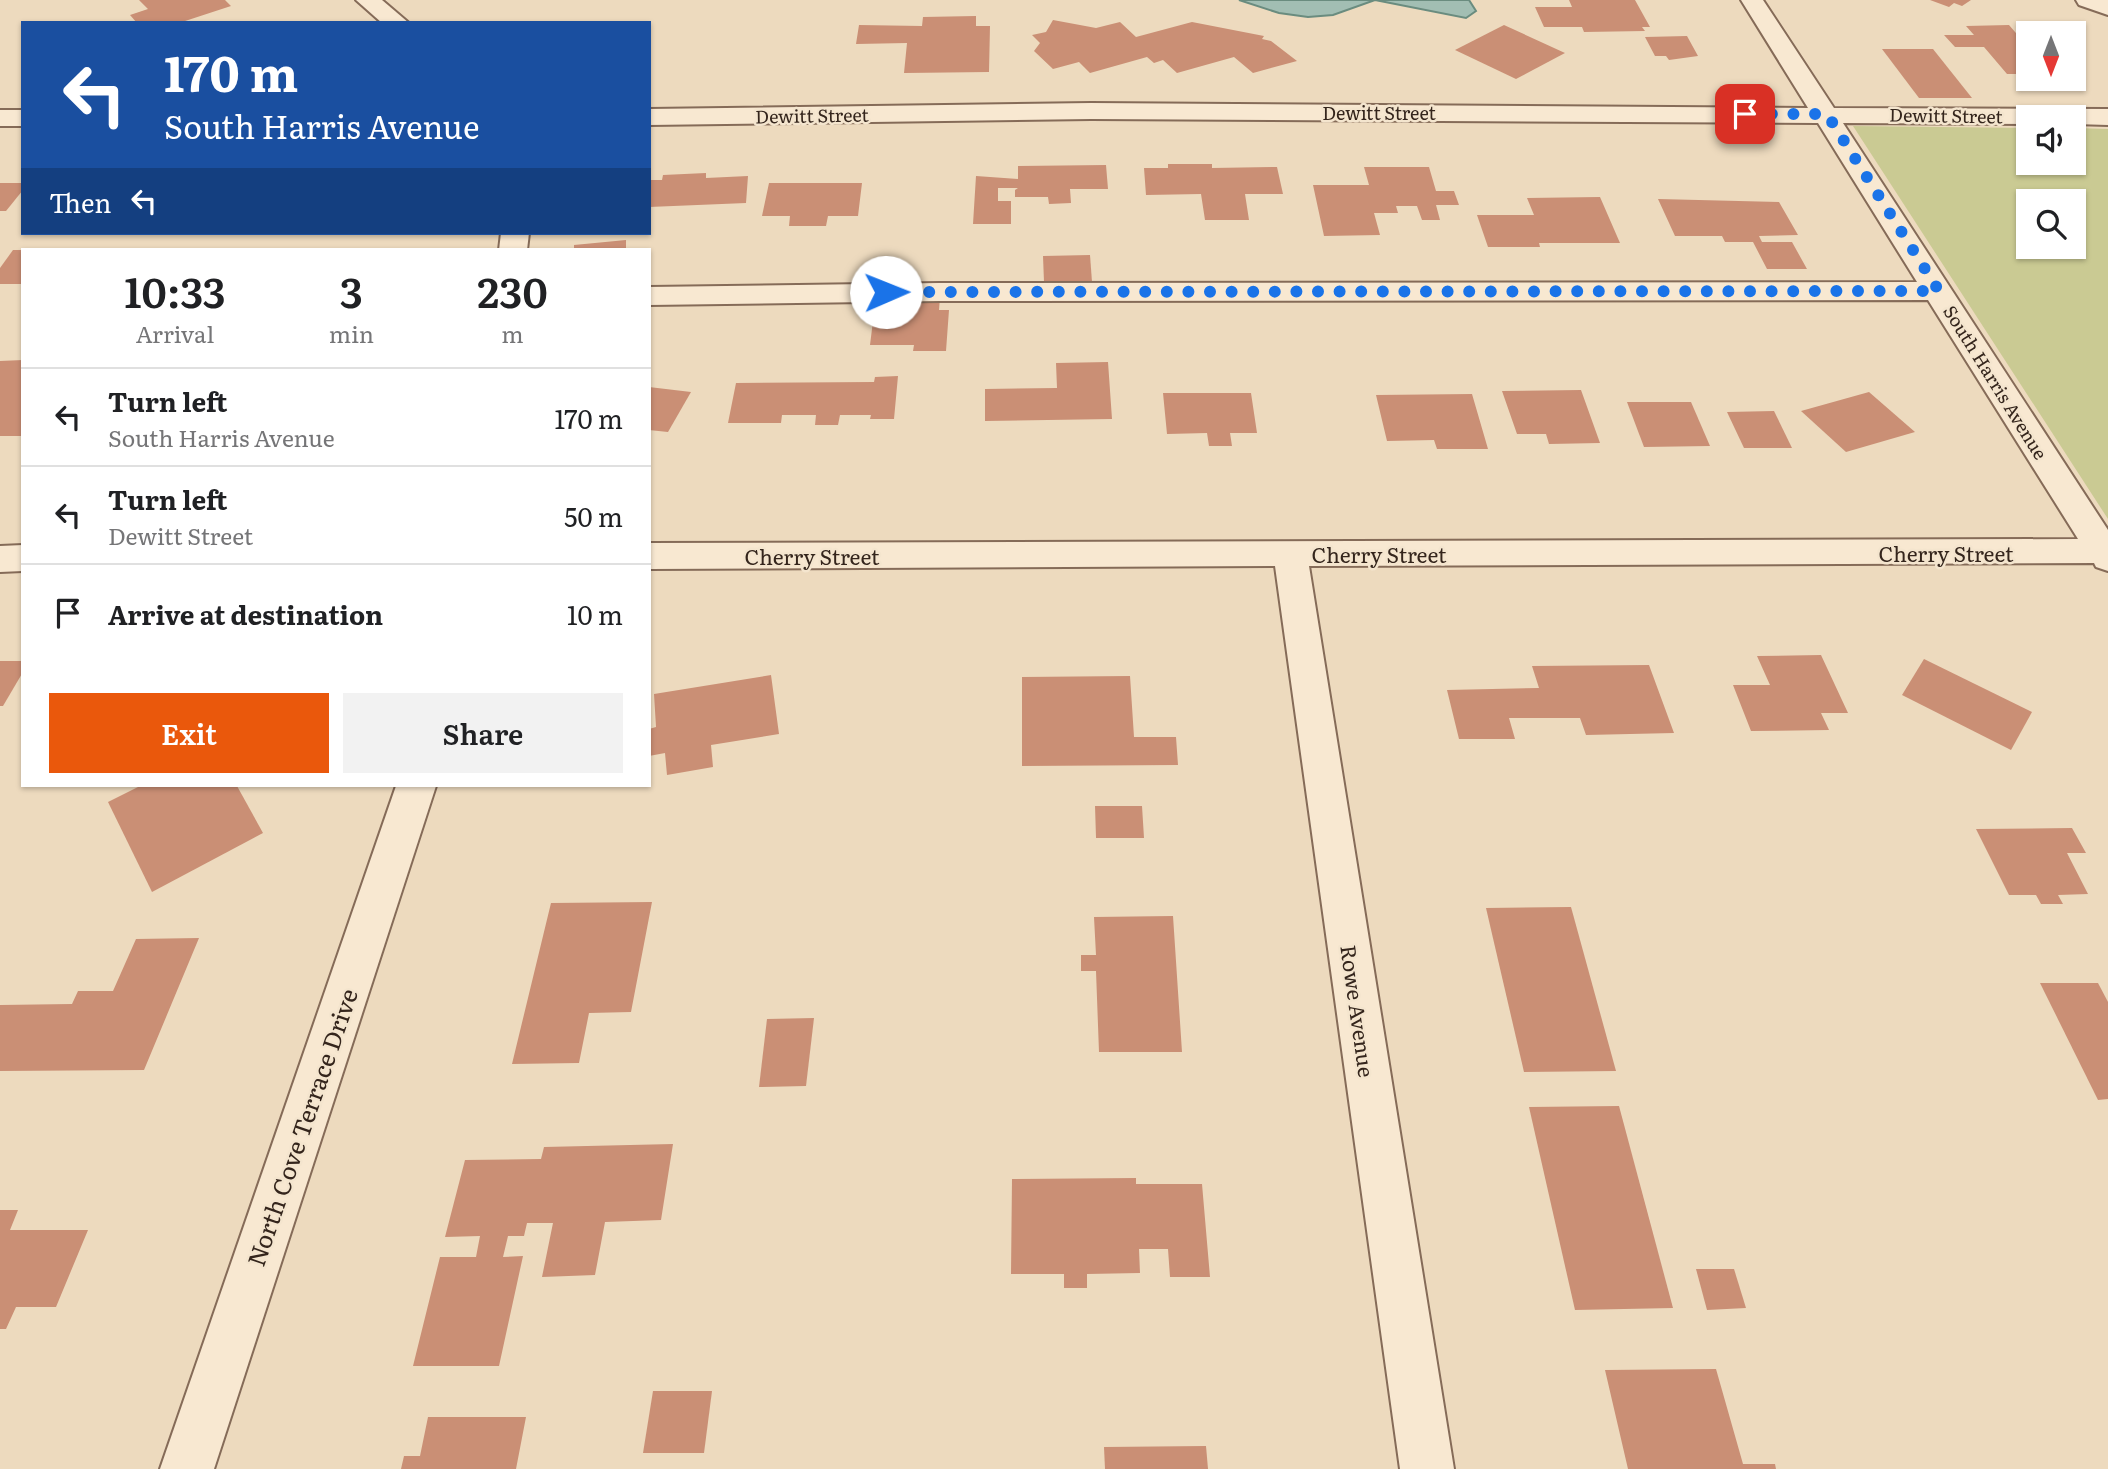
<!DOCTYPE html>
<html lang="en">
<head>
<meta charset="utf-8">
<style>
	:root { --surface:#fff; --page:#f2f2f2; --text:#202124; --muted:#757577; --line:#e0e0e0; --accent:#ea580c }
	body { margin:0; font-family:Literata,serif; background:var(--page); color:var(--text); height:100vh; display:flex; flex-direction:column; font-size:26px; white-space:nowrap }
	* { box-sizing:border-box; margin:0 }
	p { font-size:23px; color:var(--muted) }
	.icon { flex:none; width:38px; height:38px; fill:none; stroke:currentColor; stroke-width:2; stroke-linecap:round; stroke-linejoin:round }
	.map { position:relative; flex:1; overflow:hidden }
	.sheet { position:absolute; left:21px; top:248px; width:630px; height:539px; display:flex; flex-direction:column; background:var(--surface); border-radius:0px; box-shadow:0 2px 5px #0004 }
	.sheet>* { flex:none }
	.guide { position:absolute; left:21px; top:21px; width:630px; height:214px; border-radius:0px; box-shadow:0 2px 5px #0004; background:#1a4fa0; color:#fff; overflow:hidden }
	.needle { width:46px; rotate:180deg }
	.controls { position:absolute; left:2016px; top:21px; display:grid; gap:14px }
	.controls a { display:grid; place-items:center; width:70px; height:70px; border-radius:0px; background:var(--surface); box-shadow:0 2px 5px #0004; font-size:35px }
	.pin { position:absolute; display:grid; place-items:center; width:60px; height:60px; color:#fff; margin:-30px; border-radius:14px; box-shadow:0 4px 10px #0006 }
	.me { position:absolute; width:77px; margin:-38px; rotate:89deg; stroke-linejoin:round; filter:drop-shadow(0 0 5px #0008) }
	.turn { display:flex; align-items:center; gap:24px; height:147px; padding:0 28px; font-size:32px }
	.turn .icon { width:91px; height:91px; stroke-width:2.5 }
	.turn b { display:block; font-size:49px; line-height:60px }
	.then { display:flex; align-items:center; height:66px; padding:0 28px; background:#0003; gap:14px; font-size:26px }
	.eta { display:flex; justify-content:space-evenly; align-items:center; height:119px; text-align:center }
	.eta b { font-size:42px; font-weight:600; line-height:49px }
	.primary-button { display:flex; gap:14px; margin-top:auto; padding:14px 28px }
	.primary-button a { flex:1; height:80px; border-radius:0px; background:var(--accent); color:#fff; font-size:28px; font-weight:600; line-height:80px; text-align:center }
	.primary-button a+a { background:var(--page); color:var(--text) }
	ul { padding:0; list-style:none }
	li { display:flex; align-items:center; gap:21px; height:98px; padding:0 28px; border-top:2px solid var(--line) }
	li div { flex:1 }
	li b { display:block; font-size:26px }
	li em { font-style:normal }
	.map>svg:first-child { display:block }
</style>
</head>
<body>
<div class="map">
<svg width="2108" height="1469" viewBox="0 0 2108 1469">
	<rect width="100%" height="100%" fill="#eddabe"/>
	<path fill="#caca93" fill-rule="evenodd" d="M1853 126 2028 128V163H2074V128L2108 129V519ZM2028 201H2074V247H2028Z"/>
	<path fill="#a2beb3" stroke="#6a8c7f" stroke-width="2" d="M1239 0H1469L1476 11 1466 18 1375 0 1333 15 1308 17 1279 13Z"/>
	<g fill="#ca8f75">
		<path d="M139 0H225L231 6 179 23H137L130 15 148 9Z"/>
		<path d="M1569 0H1635L1650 27H1642L1645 31 1584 32 1582 27H1544L1535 7H1572Z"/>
		<path d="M1930 0H1971L1962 6 1954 3 1949 7Z"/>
		<path d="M976 16V26H990L989 72 904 73 907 43 856 44 859 25 922 26 923 17Z"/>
		<path d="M1053 20 1096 28 1120 22 1136 37 1192 22 1264 36 1262 39 1271 41 1297 61 1253 73 1234 57 1177 73 1163 60 1154 63 1147 57 1090 73 1079 62 1053 69 1034 51 1040 43 1032 35 1046 32Z"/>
		<path d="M1504 25 1565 53 1516 79 1455 50Z"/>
		<path d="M2009 25 2028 47V74H2007L1984 47H1955L1944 35H1974L1966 26Z"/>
		<path d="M1687 36 1698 56 1669 60 1666 56H1655L1645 37Z"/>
		<path d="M1882 49H1933L1972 98H1919Z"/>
		<path d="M1168 164H1212V168L1277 167 1283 194H1245L1249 220H1205L1201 194 1146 195 1144 168H1168Z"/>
		<path d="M1106 165 1108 189H1070L1071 203 1049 204 1048 197H1015V190L1018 188H998V201H1011V224H973L976 176 1018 179V166Z"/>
		<path d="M1364 167H1429L1436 191H1454L1459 205H1436L1440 220H1422L1417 206H1396L1398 213H1374L1380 235 1324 236 1313 185H1369Z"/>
		<path d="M706 173V178L748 176 746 203 649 207V180H662L663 175Z"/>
		<path d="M0 183H23V190L6 211H0Z"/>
		<path d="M769 183H862L858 216H828L826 226H789L790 216H762Z"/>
		<path d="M1600 197 1620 243H1539L1540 247H1488L1477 215H1534L1527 198Z"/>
		<path d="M1658 199 1779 202 1798 235 1759 236 1762 242H1792L1807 269H1767L1753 242H1725L1722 236H1675Z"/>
		<path d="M626 240V250H574V245Z"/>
		<path d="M13 250H23V284H0V268Z"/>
		<path d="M1090 255 1092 282H1044L1043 256Z"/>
		<path d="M876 297H940L939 310H949L946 351H913L914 345H870Z"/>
		<path d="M23 360V436H0V361Z"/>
		<path d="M1108 362 1112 419 985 421V389L1057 388 1056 363Z"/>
		<path d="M898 376 894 419H870L871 415H840L838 425H815L816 415H782L781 423H728L736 383 874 382 875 377Z"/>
		<path d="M649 387 691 392 668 432 649 430Z"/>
		<path d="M1581 390 1600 443 1549 444 1546 434H1517L1502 391Z"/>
		<path d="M1869 392 1915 432 1846 452 1801 411Z"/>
		<path d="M1163 393H1251L1257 433H1230L1232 446H1209L1207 433 1167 434Z"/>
		<path d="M1472 394 1488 449H1437L1434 440 1387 441 1376 395Z"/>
		<path d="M1627 402H1691L1710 446 1644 447Z"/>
		<path d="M1774 411 1792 448H1744L1727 412Z"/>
		<path d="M1821 655 1848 713H1821L1829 730 1751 731 1733 685H1770L1757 656Z"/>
		<path d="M1924 659 2032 712 2011 750 1902 695Z"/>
		<path d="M0 661H23V672L3 706H0Z"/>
		<path d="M1649 665 1674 733 1586 735 1580 718H1509L1515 739H1459L1447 690 1539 688 1532 666Z"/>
		<path d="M771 675 779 734 711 745 713 767 667 775 665 753 649 756V729L656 727 654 694Z"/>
		<path d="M1130 676 1134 737H1176L1178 765 1022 766V677Z"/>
		<path d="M140 786H237L263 833 152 892 108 802Z"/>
		<path d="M1095 806H1142L1144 838H1096Z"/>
		<path d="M2072 828 2086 853H2067L2088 894 2058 895 2063 904H2041L2036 895H2009L1976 829Z"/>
		<path d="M652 902 631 1012 589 1013 579 1063 512 1064 551 903Z"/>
		<path d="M1571 907 1616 1071 1524 1072 1486 908Z"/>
		<path d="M1173 916 1182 1052H1099L1096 971H1081V955H1096L1094 917Z"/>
		<path d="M199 938 144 1070 0 1071V1005L72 1004 78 991H113L136 939Z"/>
		<path d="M2040 983H2098L2108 1002V1099L2098 1100Z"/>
		<path d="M814 1018 806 1086 759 1087 767 1019Z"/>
		<path d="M1619 1106 1673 1308 1575 1310 1529 1107Z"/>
		<path d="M673 1144 661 1220 605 1222 595 1275 542 1277 553 1223H527L524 1236H508L503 1257 523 1256 499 1366H413L440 1257H476L480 1236 445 1237 465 1160 541 1159 544 1147Z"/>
		<path d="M1136 1178V1184H1202L1210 1277H1170L1168 1249H1139L1140 1273 1087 1274V1288H1064V1274H1011L1012 1179Z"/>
		<path d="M0 1210H18L10 1230H88L56 1307H16L6 1329H0Z"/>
		<path d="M1696 1269H1734L1746 1308 1707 1310Z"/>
		<path d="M1716 1369 1743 1464H1775L1776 1469H1628L1605 1370Z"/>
		<path d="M653 1391H712L704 1453H643Z"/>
		<path d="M428 1417H526L516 1469H401L404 1456H420Z"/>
		<path d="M1206 1446 1208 1469H1105L1104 1447Z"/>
	</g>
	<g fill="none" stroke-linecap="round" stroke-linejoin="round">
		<g stroke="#856b58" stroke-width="4">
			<g id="minor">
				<path d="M356 0H382L409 23H382Z"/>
				<path d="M1741 0H1763L1834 108 2108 109V125L2074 124V117H2028V124L1843 123 2108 530V571L2096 567 2094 563 1309 566 1454 1469H1400L1275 566 649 569V543L2078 539 1928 300 939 301 649 305V287L939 283 1917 282 1818 123 1091 119 649 125V109L1091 103 1808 108Z"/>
				<path d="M2076 0H2108V15L2079 5Z"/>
				<rect x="0" y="110" width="23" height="16"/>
				<path d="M501 233H529L527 250H499Z"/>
				<path d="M23 545V571L0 572V546Z"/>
				<path d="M396 786H436L214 1469H160Z"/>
			</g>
		</g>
		<use href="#minor" fill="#f8e8d1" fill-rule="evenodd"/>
	</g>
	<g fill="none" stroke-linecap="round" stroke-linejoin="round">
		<path stroke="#1a73e8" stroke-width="12" stroke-dasharray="0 21.6" d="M886 292 1939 291 1827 114H1745"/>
	</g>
	<g text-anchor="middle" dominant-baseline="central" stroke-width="5" stroke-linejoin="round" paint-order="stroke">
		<g font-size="18" fill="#34251c" stroke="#f4e5ce">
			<text x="1379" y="112">Dewitt Street</text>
			<text transform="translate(812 115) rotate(-1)">Dewitt Street</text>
			<text transform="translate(1946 115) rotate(1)">Dewitt Street</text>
			<text transform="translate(1996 382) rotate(58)">South Harris Avenue</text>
		</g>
		<g font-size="21" fill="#34251c" stroke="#f4e5ce">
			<text x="1946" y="552">Cherry Street</text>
			<text x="1379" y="553">Cherry Street</text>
			<text x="812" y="555">Cherry Street</text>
			<text transform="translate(1359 1011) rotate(82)">Rowe Avenue</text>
		</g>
		<g font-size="24" fill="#34251c" stroke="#f4e5ce">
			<text transform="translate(301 1127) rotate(-71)">North Cove Terrace Drive</text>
		</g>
	</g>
</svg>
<div class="controls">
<a><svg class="needle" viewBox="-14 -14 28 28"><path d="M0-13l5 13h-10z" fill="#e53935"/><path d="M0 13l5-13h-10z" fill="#757577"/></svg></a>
<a><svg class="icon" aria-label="sound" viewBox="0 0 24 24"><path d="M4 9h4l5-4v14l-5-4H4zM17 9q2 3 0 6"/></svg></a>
<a><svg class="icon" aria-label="search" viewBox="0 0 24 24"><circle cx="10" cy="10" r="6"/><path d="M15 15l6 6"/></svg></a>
</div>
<div class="pin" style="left:1745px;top:114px;background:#d93025"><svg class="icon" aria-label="arrive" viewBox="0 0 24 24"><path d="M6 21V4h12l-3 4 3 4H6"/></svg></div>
<svg class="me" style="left:886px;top:292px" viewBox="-20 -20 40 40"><circle r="19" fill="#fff"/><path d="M0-13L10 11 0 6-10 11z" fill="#1a73e8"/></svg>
<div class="guide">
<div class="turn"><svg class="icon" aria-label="left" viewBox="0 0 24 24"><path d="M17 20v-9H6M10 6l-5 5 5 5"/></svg><div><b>170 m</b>South Harris Avenue</div></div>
<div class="then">Then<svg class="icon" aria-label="left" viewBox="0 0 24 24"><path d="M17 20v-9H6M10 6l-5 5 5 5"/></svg></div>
</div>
<section class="sheet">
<div class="eta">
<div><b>10:33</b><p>Arrival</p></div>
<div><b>3</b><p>min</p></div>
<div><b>230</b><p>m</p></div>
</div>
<ul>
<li><svg class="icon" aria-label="left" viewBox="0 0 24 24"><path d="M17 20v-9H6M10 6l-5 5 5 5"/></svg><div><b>Turn left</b><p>South Harris Avenue</p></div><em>170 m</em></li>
<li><svg class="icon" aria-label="left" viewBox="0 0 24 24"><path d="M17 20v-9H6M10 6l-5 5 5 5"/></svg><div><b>Turn left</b><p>Dewitt Street</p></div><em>50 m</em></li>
<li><svg class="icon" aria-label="arrive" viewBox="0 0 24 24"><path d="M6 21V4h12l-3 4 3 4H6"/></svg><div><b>Arrive at destination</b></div><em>10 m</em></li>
</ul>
<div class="primary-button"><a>Exit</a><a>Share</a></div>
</section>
</div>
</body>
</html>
